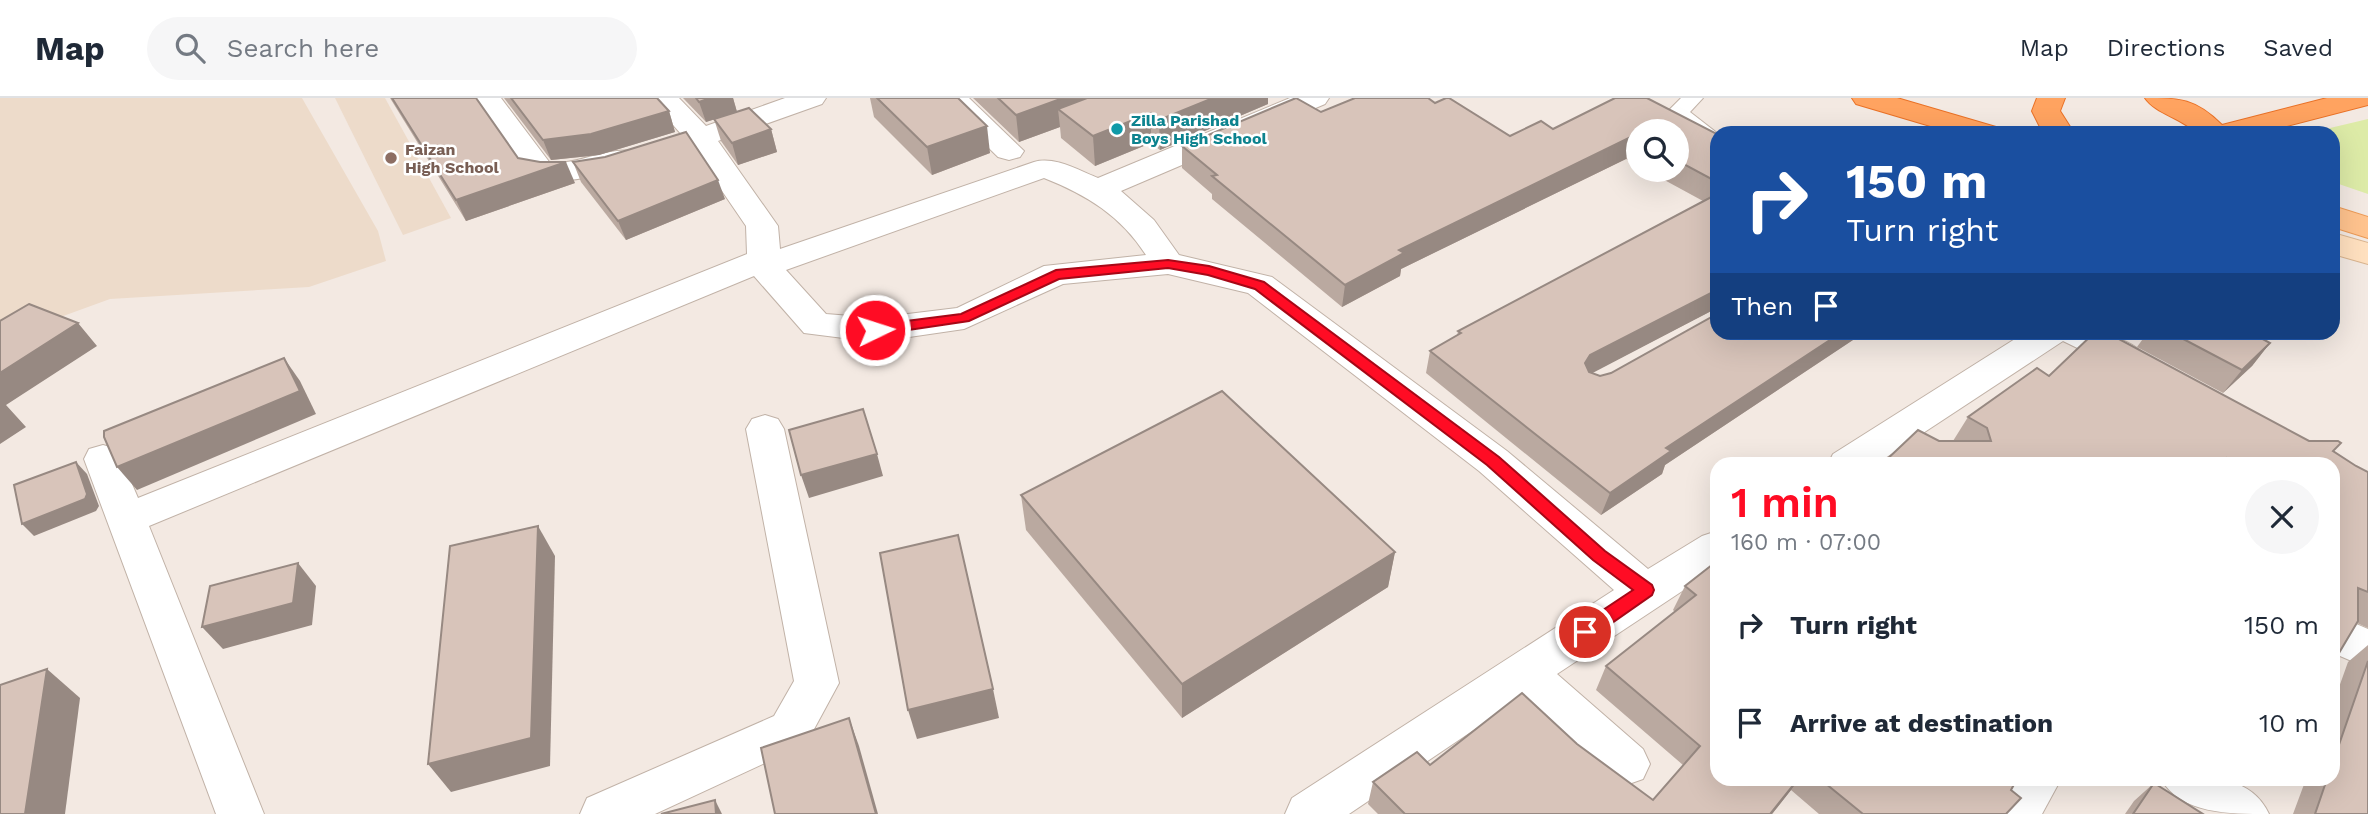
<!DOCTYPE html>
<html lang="en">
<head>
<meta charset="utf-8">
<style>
	:root { --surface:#fff; --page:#f6f6f7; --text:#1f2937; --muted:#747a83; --line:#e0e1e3; --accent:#ff0c24 }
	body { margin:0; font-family:"Work Sans",sans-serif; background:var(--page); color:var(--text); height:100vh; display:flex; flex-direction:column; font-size:26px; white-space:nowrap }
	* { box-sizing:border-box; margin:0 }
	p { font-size:23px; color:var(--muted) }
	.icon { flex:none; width:38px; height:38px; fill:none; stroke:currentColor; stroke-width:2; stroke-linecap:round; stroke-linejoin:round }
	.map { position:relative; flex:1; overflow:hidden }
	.details { position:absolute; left:1710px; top:359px; width:630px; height:329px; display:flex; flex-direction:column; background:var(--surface); border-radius:21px; box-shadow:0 7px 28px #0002 }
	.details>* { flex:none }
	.banner { position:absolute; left:1710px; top:28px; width:630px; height:214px; border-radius:21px; box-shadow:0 7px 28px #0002; background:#1a4fa0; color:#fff; overflow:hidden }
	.buttons { position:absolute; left:1626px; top:21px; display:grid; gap:14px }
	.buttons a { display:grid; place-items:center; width:63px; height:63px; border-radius:50%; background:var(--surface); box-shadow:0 7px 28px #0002; font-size:35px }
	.pin { position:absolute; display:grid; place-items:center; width:60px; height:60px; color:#fff; margin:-30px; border:4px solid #fff; border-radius:50%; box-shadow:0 2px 7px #0007 }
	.me { position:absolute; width:77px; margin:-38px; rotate:86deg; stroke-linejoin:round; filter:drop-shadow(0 0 5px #0008) }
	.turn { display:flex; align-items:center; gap:24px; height:147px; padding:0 21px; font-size:32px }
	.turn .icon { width:91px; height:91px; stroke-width:2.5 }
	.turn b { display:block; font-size:49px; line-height:60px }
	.then { display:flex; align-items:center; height:66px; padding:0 21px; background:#0003; gap:14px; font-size:26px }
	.round { display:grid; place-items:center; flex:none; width:74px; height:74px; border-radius:37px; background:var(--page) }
	.head { display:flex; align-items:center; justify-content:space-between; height:119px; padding:0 21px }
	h1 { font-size:42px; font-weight:600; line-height:52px; color:var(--accent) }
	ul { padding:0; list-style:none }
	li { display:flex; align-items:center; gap:21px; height:98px; padding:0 21px }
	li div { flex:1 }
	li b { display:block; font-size:26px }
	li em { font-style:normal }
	header { display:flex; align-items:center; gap:42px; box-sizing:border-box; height:98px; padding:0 35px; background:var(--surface); border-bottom:2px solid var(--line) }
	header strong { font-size:33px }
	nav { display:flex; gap:38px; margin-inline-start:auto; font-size:24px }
	.search { width:490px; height:63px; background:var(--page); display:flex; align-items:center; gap:18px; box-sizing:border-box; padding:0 24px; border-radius:38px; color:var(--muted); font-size:26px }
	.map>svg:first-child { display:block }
</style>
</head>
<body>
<header>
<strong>Map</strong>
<div class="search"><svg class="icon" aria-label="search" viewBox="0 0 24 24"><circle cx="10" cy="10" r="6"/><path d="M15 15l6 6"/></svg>Search here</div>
<nav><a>Map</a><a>Directions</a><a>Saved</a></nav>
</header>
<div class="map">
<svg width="2368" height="716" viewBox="0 0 2368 716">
	<rect width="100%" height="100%" fill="#f3e9e2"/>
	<g fill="#eddbca">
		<path d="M0 0H302L378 133 386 163 309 189 110 201 0 241Z"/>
		<path d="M335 0H385L451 120 403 137Z"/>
	</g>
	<path fill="#ddeba7" d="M2368 21V96L2333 84V35H2309Z"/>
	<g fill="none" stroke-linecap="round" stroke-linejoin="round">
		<g stroke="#c1b2a7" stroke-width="2">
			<path id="lane" d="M1681 0H1703L1690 14 1717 35V50C1697 46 1679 30 1667 14Z"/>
		</g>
		<g stroke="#c1b2a7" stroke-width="2">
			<g id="street">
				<path d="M472 0H501L550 65C579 67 610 47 638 54L642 60 638 66C601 76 567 89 529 79Z"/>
				<path d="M649 0H679L706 28 785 0H826L822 6 718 43 778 128 780 151 1034 64C1055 58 1078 72 1098 80L1290 0H1329L1325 6 1121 93 1154 122 1179 157 1272 179 1507 353 1648 471 1702 438 1717 433V470L1557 576 1643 651 1650 666 1643 681 1626 687 1609 681 1521 600 1349 716H1285L1292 700 1614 492 1479 373 1248 195 1168 176 1063 186 964 231 875 244 804 235 754 178 149 428 264 716H216L84 361 89 351 103 347 117 351 138 400 747 156 746 128 690 46ZM1044 80C1087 97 1121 118 1146 157L1044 168 957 210 875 220 826 216 786 172Z"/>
				<path d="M938 0H969L1024 53 1020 59 1009 62 998 59Z"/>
				<path d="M2026 234C2064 234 2128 227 2151 265L2146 274 2133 277 2063 243 1876 366H1828L1833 356Z"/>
				<path d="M765 317 778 321 784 331 839 585 806 646 655 716H580L587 700 774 618 794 583 746 331 752 321Z"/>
				<path d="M2333 516 2368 531V570L2333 555Z"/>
				<path d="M2011 681H2061L2042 716H1992Z"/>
				<path d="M2161 681C2201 679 2250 674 2269 716 2229 716 2181 716 2161 681Z"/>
			</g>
		</g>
		<g stroke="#d9b48f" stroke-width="2">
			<path id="secondary" d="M2333 135 2368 145V166L2333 156Z"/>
		</g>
		<g stroke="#ec9a56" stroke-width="2">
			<path id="primary" d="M2333 108 2368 119V140L2333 129Z"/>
		</g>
		<g stroke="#e97126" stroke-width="2">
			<g id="highway">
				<path d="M1852 0H1897L1996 29 2001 35H1954L1856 6Z"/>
				<path d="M2037 0H2065L2060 13 2074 35H2043L2032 13Z"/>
				<path d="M2145 0C2180 0 2196 1 2222 27L2327 0H2368V7L2260 35H2196C2182 20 2156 16 2145 0Z"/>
			</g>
		</g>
		<use href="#lane" fill="#fff" fill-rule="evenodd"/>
		<use href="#street" fill="#fff" fill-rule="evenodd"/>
		<use href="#secondary" fill="#ffe0bf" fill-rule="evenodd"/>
		<use href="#primary" fill="#ffc38e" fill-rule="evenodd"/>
		<use href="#highway" fill="#ffa360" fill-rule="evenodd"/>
	</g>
	<g fill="#baa9a0">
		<path d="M390 0H476L518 60 575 85 466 123Z"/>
		<path d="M504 0H657L669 13 675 34 599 57 551 62Z"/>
		<path d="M683 0H733L737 14 706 24Z"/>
		<path d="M870 0H958L990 55 932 77 874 19Z"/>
		<path d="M973 0H1268V6L1160 52 1151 45 1095 68 1061 40 1060 29 1019 44Z"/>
		<path d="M1296 0 1321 14 1355 0H1428L1435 5 1446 0H1449L1510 38 1541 23 1553 31 1615 0H1647L1717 36V210L1591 275 1600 278 1611 275 1717 216V234H1865L1665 367 1662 376 1601 417 1426 275 1430 253 1457 238 1458 233 1703 103 1646 72H1676V33H1638V67L1626 61 1401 171 1400 178 1342 209 1212 101V96L1182 70V48Z"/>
		<path d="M714 21 771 31 777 54 738 67 721 43Z"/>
		<path d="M573 64 725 101 626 142 581 84Z"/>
		<path d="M2148 234H2250L2270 245 2252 268 2223 295 2137 249Z"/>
		<path d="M2049 278 2309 343 2333 353 2356 368 2368 374V530L2357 525 2333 366H1882L1939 343H1953L1968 319Z"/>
		<path d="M1021 397 1395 454 1388 489 1182 620 1026 432Z"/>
		<path d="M1717 463V681H2017L2011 692 2006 716H1819L1791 692 1772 716H1378L1368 706 1373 684 1430 667 1577 646 1653 702 1683 667 1596 592 1606 568 1675 514 1673 512 1685 488Z"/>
		<path d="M2368 547V716H2293L2306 681H2333V606L2348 564Z"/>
		<path d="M2224 681H2254L2246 688Z"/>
		<path d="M2154 685 2203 716H2125L2134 703Z"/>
	</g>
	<g fill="#978982">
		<path d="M710 0H733L737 14 706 24 699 4Z"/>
		<path d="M1063 0H1086L1058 11 1060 29 1019 44 1016 17Z"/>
		<path d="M1213 0H1268V6L1160 52 1159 22Z"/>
		<path d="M669 13 675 34 599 57 551 62 543 42Z"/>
		<path d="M1151 15V45L1095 68 1093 38Z"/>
		<path d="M987 28 990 55 932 77 927 49Z"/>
		<path d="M771 31 777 54 738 67 732 45Z"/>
		<path d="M1633 38 1626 61 1401 171 1400 178 1342 209 1345 187 1399 152Z"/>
		<path d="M566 64 575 85 466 123 456 102Z"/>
		<path d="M718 82 725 101 626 142 618 123Z"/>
		<path d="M1717 192V210L1583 280 1585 265 1590 257Z"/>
		<path d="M78 225 97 248 6 307 26 329 0 346V275Z"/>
		<path d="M1842 234H1865L1665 367 1662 376 1601 417 1610 395 1666 350Z"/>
		<path d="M2270 245 2252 268 2223 295 2242 272Z"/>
		<path d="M284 260 300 283 316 316 137 392 117 369Z"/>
		<path d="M877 356 883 378 809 400 801 377Z"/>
		<path d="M76 364 87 376 99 408 96 413 34 438 22 426Z"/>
		<path d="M538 428 555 458 550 668 451 694 428 666Z"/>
		<path d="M1395 454 1388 489 1182 620V586Z"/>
		<path d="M298 465 316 488 312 527 223 551 202 529Z"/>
		<path d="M47 571 80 600 65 716H25Z"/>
		<path d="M993 591 999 620 917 641 908 612Z"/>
		<path d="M849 620 859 648 878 716H876Z"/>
		<path d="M1798 681H1799L1791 692 1772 716H1770Z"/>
		<path d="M715 702 722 716H716Z"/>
	</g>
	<g fill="#d8c4ba" stroke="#978982" stroke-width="2">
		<path d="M392 0H476L518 60 540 64H566L456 102Z"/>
		<path d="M511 0H657L669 13 591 36 543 42Z"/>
		<path d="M696 0H710L699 4Z"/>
		<path d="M877 0H958L987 28 927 49Z"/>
		<path d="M998 0H1063L1016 17Z"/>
		<path d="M1087 0H1213L1159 22 1151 15 1093 38 1058 11Z"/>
		<path d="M1296 0 1321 14 1355 0H1428L1435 5 1446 0H1449L1510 38 1541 23 1553 31 1615 0H1647L1717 36V84L1676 62V33H1638V41L1633 38 1399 152 1404 155 1345 187 1212 78 1217 77 1182 48Z"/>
		<path d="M749 10 771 31 732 45 714 21Z"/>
		<path d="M686 34 718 82 618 123 573 64 605 59Z"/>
		<path d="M1717 96V192L1590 257 1585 265 1589 274 1600 278 1611 275 1717 216V234H1842L1666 350 1671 353 1610 395 1430 253 1461 235 1458 233Z"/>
		<path d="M29 206 78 225 0 275V223Z"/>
		<path d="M2095 234H2106L2309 343H2338L2341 345 2333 353 2356 368 2368 374V494L2358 490V523L2333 565V366H2236L2227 360 2222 366H1882L1918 332 1939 343H1991L1987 330 1968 319 2037 270 2049 278Z"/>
		<path d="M2170 234H2250L2270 245 2242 272Z"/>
		<path d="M284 260 300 293 117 369 104 339V333Z"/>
		<path d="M1222 293 1395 454 1182 586 1021 397Z"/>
		<path d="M863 311 877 356 801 377 789 332Z"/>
		<path d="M76 364 87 396 85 401 22 426 14 387Z"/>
		<path d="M538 428 531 640 428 666 450 448Z"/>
		<path d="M958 437 993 591 908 612 880 455Z"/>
		<path d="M1717 463V681H1798L1770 716H1405L1373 684 1417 654 1430 667 1522 595 1577 646 1653 702 1700 648 1606 568 1696 497 1685 488Z"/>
		<path d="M298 465 293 505 202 529 210 488Z"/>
		<path d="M2368 563V716H2315L2327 681H2333V664Z"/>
		<path d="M47 571 25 716H0V587Z"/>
		<path d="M849 620 876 716H775L761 650Z"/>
		<path d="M1820 681H2017L2011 692 2021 700 2006 716H1863Z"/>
		<path d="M2154 685 2203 716H2133Z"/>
		<path d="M715 702 716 716H661Z"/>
	</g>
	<path fill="#ff0c24" stroke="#a60817" stroke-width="2" d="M1168 162 1209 168 1264 184 1499 359 1605 453 1652 487 1654 492 1652 497 1592 539H1579L1576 534 1579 528 1633 492 1593 462 1487 367 1255 191 1208 177 1168 170 1059 181 969 223 875 237 868 232 875 227 961 216 1056 172Z"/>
	<circle fill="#0f9aa8" stroke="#fff" stroke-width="2.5" cx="1117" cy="31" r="7"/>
	<circle fill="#8d6e63" stroke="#fff" stroke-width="2.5" cx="391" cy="60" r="7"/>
	<g text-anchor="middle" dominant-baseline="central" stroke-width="5" stroke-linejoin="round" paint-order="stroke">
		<g font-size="16" font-weight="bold" fill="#0d838f" stroke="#fff" text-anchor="start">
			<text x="1131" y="22">Zilla Parishad<tspan x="1131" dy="18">Boys High School</tspan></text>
		</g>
		<g font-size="16" font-weight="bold" fill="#785e54" stroke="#fff" text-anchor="start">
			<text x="405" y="51">Faizan<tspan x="405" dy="18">High School</tspan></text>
		</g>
	</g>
</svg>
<div class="buttons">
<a><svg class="icon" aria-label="search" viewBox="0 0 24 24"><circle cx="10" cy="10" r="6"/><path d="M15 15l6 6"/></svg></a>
</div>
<div class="pin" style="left:1585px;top:534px;background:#d93025"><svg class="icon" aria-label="arrive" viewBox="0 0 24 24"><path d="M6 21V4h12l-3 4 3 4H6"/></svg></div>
<svg class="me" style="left:875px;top:232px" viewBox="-20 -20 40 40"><circle r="17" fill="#ff0c24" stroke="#fff" stroke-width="3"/><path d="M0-11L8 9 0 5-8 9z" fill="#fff"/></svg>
<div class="banner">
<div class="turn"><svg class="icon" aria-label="right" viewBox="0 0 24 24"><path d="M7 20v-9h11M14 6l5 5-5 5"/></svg><div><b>150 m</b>Turn right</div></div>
<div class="then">Then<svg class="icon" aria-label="arrive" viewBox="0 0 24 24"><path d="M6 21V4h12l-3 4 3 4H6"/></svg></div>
</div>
<section class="details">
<div class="head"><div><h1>1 min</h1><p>160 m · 07:00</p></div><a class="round"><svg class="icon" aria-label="close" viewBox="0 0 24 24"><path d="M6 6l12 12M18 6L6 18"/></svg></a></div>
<ul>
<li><svg class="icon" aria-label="right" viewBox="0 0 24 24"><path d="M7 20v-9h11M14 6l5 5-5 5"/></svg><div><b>Turn right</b></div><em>150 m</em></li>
<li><svg class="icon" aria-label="arrive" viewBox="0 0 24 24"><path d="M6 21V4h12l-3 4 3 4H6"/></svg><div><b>Arrive at destination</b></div><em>10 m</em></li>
</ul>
</section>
</div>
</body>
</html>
